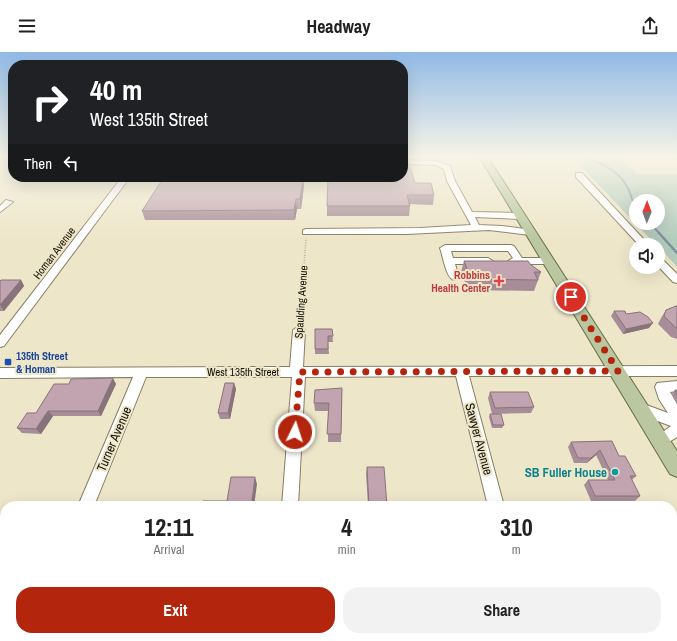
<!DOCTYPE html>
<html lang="en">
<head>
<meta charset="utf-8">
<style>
	:root { --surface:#fff; --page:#f2f2f2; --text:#222; --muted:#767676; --accent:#b3260d }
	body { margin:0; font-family:"Archivo Narrow",sans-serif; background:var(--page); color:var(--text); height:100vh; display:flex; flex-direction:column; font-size:15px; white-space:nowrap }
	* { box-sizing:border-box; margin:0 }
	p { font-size:13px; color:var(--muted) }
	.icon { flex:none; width:22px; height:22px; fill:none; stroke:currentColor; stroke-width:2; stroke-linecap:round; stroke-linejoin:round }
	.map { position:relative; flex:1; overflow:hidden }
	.side { position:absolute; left:0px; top:449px; width:677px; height:140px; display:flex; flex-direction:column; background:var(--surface); border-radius:16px 16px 0 0; box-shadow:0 4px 16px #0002 }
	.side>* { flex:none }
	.banner { position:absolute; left:8px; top:8px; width:400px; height:122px; border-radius:16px; box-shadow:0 4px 16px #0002; background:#202124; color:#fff; overflow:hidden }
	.needle { width:26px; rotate:1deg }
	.fabs { position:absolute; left:629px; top:142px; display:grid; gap:8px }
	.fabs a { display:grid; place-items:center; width:36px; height:36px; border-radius:50%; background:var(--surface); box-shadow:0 4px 16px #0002; font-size:20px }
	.pin { position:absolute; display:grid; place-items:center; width:34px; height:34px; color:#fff; margin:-17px; border:2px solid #fff; border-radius:50%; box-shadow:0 1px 4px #0007 }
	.me { position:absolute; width:44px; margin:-22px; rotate:4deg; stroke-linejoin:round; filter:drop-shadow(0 0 3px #0008) }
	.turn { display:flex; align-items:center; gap:14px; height:84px; padding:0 16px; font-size:18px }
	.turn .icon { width:52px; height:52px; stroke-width:2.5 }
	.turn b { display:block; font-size:28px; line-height:34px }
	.then { display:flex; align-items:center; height:38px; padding:0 16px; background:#0003; gap:8px; font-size:15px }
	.eta { display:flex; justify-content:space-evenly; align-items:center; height:68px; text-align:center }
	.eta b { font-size:24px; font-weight:800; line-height:28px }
	.primary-button { display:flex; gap:8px; margin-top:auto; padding:8px 16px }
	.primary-button a { flex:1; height:46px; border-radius:16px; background:var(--accent); color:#fff; font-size:16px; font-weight:800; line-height:46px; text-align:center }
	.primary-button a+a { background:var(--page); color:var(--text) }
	header { display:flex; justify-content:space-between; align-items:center; height:52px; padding:0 16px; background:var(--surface); font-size:18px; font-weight:800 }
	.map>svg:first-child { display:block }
</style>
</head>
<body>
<header><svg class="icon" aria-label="menu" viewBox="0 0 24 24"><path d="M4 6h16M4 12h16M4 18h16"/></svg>Headway<svg class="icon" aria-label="share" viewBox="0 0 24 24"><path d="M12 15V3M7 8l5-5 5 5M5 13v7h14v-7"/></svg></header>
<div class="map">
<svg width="677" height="589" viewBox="0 0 677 589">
	<rect width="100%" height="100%" fill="#eee6c9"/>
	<path fill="#b3cdbd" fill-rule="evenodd" d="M495 104H619L637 122H677V215L658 193H656L575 108 497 107ZM636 149H658V171H636Z"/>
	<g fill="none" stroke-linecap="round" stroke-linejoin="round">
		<g stroke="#828ea1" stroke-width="2">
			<path d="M581 104C598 110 617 117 626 133 631 140 632 149 636 157"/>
			<path d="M650 171 660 182"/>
		</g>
		<path stroke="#828ea1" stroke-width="2.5" d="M659 181 677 201"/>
		<g stroke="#857e63" stroke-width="2">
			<g id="minor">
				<path d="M403 108 437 109 450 114 455 129 472 160 519 161 523 164 519 167 475 165 479 173 502 174 533 178 534 180 530 183 489 178 406 182H303V178L306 177 420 176 471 173 447 129 444 117 436 113 403 112Z"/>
				<path d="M576 121H582L649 193H639L576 125Z"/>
				<path d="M122 125H130L4 294 0 295V283Z"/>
				<path d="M6 148 13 150 0 160V154Z"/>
				<path d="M445 193H511L514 194 522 206H548L553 209 548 212H513L508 209 513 206 508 199H451L453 206H488L493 209 488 212H455L459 225 454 228C446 226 443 204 440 196Z"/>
				<path d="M658 205 661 206 677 222V231L673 230 658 214Z"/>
				<path d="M299 274 305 278 303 315 677 314V324H469L504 454H488L456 324 305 325 298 454H282L292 325H146L94 454H78L133 325 0 326V316L290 315 293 278Z"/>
				<path d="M677 329V339L670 340 677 352V385L661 395 656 393 654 389 656 385 671 374 636 361 634 357 636 353 641 351 668 361 659 347 655 335 657 331Z"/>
				<path d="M22 584H42L40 589H20Z"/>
				<rect x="271" y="584" width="20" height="5"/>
				<path d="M520 584H540L541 589H521Z"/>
			</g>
		</g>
		<g stroke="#637042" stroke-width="2">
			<path id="major" d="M479 104H487L677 399V425L670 422Z"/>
		</g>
		<path stroke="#86806c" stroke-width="1.5" stroke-dasharray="0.5 2" stroke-linecap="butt" d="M300 271 306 186"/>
		<use href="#minor" fill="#fff" fill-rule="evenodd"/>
		<use href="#major" fill="#bbc7a0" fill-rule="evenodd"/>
	</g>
	<g fill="#a78d97">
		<path d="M303 125 304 134 301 157H297L295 168H145L142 159Z"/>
		<path d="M359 125H403L434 143 433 153 409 152 410 154 409 164H327V154L359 126Z"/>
		<path d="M464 209 531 213 541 220 534 239 468 238 461 220Z"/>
		<path d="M21 228 24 234 4 259H0V229Z"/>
		<path d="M677 254V287L671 285 658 272 661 266 666 258Z"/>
		<path d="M614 259 626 262 649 276 623 282 611 264Z"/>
		<path d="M332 277 333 290H328L329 302H315V297Z"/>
		<path d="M234 331 236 337 230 367H220L218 361Z"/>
		<path d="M116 332 101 364H53L41 382 22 381 17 376 36 361Z"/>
		<path d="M342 336 341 390H328V359H315L314 351Z"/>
		<path d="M675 338H677V352L672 341Z"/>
		<path d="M490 340 534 355 531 361 492 362 488 346Z"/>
		<path d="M490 362 504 373 502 376H492L489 365Z"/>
		<path d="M612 389 619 404 636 424 632 428 640 444 635 449H591L584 433 588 428H608L596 403 587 411H574L568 395 571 390Z"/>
		<path d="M367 415 387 454H368L366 422Z"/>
	</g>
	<g fill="#88737b">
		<path d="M303 125 304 134 301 157 300 147Z"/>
		<path d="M296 147 297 157 295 168 294 158Z"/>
		<path d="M21 228 24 234 4 259 0 253Z"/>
		<path d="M653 271 649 276 623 282 626 277Z"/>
		<path d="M113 326 116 332 101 364 98 359Z"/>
		<path d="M234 331 236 337 230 367 228 361Z"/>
		<path d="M48 359 53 364 41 382 36 377Z"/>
		<path d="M600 398 596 403 587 411 591 406Z"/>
		<path d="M255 425 257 432 254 454 252 449Z"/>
	</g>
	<g fill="#c2a4b0" stroke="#88737b">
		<path d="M403 106H407L415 131H431L434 143H407L410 154H327L328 126H360V125H403Z"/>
		<path d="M164 125H303L300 147H296L294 158 142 159Z"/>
		<path d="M464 209H528L531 213 541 220H534L538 228 471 227Z"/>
		<path d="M1 228H21L0 253V229Z"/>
		<path d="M676 254H677V277L664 264 666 258Z"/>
		<path d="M614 259H625L626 262 640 260 648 265 653 271 626 277Z"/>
		<path d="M315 277H332L333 284H328V297H315Z"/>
		<path d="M113 326 98 359H48L36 377 17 376 27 361H36L54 332H69L71 327Z"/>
		<path d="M225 331H234L228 361H218Z"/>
		<path d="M342 336 341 382H327L329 351H314L315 338Z"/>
		<path d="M675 338H677V343Z"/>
		<path d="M490 340H528L534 355 495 356Z"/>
		<path d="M490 362H501L504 373H493Z"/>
		<path d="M612 389 619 404H625L636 424H630L640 444H595L588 428H615L600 398 591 406H578L571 390Z"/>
		<path d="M367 415H384L387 454H369Z"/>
		<path d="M231 425H255L252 449H255V454H202L203 449H227Z"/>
	</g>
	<linearGradient id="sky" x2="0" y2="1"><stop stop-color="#91bae6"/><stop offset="0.56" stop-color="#f7f4e7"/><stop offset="1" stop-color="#f7f4e7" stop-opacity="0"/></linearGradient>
	<rect width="677" height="187" fill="url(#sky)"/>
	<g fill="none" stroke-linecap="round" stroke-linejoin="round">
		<path stroke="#b3260d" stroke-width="7" stroke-dasharray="0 12.6" d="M295 380 300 320 618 319 571 245"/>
	</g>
	<path fill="#e0444e" stroke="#eee6c9" stroke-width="1.5" d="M497 223h4v4h4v4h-4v4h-4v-4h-4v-4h4z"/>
	<rect fill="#1a4fb4" stroke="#eee6c9" stroke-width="1.5" x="4" y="306" width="8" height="8" rx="2"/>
	<circle fill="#0f9aa8" stroke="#eee6c9" stroke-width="1.5" cx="615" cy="420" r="4"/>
	<g text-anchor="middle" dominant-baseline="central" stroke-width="4" stroke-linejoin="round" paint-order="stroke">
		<g font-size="11" fill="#161309" stroke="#eee6c9">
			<text transform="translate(54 201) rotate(-53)">Homan Avenue</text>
			<text transform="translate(301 250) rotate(-86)">Spaulding Avenue</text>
			<text x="243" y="320">West 135th Street</text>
		</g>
		<g font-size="11" font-weight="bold" fill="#be3a42" stroke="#eee6c9" text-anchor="end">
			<text x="490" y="223">Robbins<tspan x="490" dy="13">Health Center</tspan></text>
		</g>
		<g font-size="11" font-weight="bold" fill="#164399" stroke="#eee6c9" text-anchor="start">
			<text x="16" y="304">135th Street<tspan x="16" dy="13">&amp; Homan</tspan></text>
		</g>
		<g font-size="13" fill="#161309" stroke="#eee6c9">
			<text transform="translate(114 387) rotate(-67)">Turner Avenue</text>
			<text transform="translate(479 387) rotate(75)">Sawyer Avenue</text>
		</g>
		<g font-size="13" font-weight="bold" fill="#0d838f" stroke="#eee6c9" text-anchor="end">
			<text x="607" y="420">SB Fuller House</text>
		</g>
	</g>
</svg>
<div class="fabs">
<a><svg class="needle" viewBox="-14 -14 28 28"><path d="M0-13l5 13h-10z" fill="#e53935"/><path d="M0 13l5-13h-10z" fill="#767676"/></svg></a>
<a><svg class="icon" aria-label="sound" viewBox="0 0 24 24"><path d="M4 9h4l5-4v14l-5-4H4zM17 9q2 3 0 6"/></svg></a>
</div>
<div class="pin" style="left:571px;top:245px;background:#d93025"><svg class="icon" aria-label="arrive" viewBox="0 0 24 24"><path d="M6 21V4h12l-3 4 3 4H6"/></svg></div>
<svg class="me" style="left:295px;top:380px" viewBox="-20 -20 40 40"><circle r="17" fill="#b3260d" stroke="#fff" stroke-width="3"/><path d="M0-11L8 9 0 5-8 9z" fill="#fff"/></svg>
<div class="banner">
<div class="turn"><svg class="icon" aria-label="right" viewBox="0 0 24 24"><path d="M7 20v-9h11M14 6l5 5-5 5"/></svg><div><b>40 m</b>West 135th Street</div></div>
<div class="then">Then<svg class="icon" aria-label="left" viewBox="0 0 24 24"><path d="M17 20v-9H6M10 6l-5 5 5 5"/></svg></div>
</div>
<section class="side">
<div class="eta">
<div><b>12:11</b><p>Arrival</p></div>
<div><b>4</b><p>min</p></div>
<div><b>310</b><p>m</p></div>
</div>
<div class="primary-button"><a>Exit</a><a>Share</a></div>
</section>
</div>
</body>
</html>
